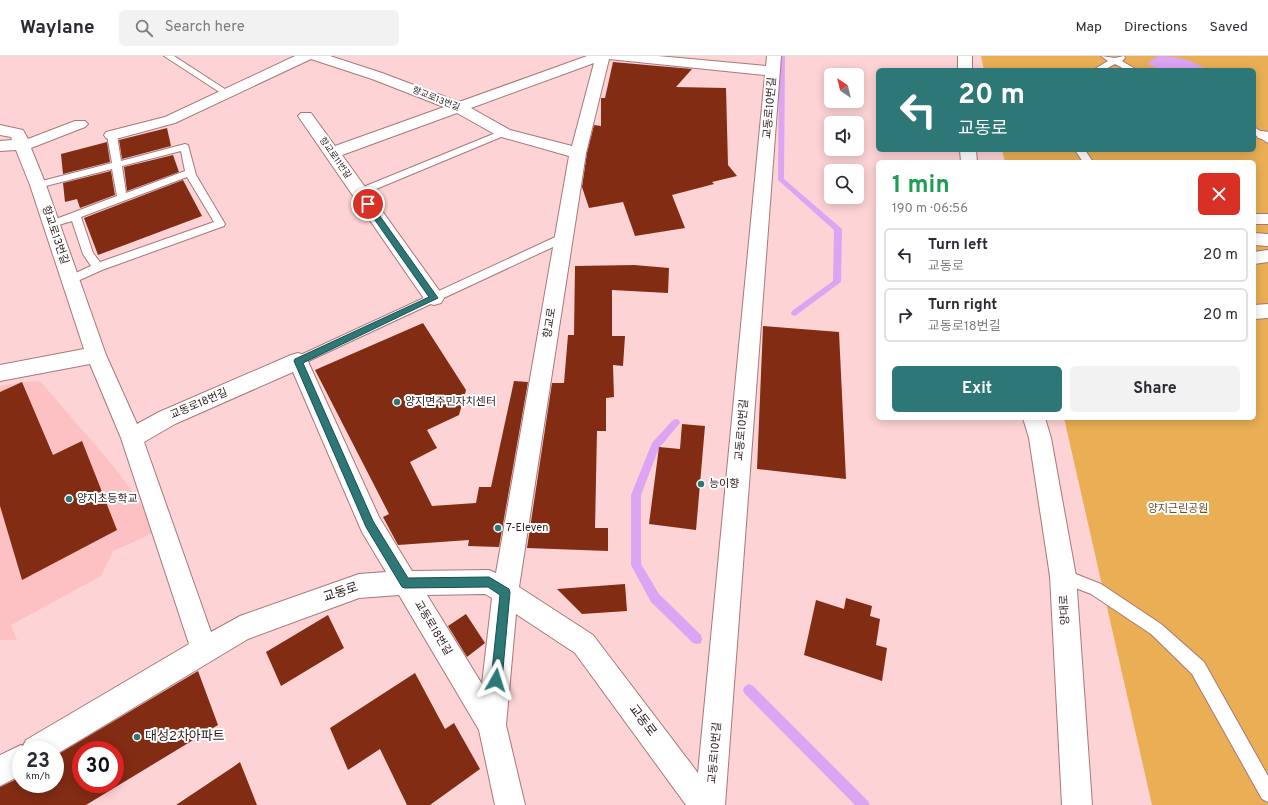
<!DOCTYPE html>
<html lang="en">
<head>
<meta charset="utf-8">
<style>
	:root { --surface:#fff; --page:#f2f2f3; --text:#2b2b33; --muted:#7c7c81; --line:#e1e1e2; --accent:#2d7777 }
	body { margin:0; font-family:Overpass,"Noto Sans KR",sans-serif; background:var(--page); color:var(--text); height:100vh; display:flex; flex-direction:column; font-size:15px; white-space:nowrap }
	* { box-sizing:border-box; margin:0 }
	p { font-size:13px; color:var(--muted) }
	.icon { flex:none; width:22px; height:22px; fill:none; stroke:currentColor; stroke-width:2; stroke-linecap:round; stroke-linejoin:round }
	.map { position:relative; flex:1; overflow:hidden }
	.drawer { position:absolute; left:876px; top:104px; width:380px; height:260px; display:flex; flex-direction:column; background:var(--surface); border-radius:6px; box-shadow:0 2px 10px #0003 }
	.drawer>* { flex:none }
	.guide { position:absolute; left:876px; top:12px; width:380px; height:84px; border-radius:6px; box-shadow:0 2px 10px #0003; background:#2d7777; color:#fff; overflow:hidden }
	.needle { width:26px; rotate:325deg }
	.buttons { position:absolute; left:824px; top:12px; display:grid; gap:8px }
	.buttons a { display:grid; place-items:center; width:40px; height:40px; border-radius:6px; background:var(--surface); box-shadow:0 2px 10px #0003; font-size:20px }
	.speed { position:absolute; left:12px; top:685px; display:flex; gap:8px; font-size:20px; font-weight:700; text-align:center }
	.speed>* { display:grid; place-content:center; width:52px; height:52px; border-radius:50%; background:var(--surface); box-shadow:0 2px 10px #0003; line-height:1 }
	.speed small { font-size:10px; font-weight:400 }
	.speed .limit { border:6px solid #d22; background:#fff; color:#111 }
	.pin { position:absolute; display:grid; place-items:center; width:34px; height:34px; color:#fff; margin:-17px; border:2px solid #fff; border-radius:50%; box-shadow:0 1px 4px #0007 }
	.me { position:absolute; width:44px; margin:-22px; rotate:6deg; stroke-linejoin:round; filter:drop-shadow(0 0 3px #0008) }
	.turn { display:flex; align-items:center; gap:14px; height:84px; padding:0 16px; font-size:18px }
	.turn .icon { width:52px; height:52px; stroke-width:2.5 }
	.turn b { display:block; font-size:28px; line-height:34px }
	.round { display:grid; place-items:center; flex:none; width:42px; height:42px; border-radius:6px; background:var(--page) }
	.headline { display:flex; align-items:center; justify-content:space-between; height:68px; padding:0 16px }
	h1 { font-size:24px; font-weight:700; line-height:30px; color:#1e9e55 }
	.button { display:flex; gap:8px; margin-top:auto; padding:8px 16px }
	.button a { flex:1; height:46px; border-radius:6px; background:var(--accent); color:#fff; font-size:16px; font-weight:700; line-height:46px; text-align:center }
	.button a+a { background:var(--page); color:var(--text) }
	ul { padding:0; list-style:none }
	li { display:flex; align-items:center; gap:12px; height:54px; margin:0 8px 6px; padding:0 8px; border:2px solid var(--line); border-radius:6px }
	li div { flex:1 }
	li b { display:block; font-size:15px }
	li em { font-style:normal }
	header { display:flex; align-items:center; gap:24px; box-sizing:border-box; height:56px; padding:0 20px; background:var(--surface); border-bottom:1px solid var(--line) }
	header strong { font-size:19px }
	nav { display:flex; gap:22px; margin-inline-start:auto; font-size:14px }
	.search { width:280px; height:36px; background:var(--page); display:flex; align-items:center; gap:10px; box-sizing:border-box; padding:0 14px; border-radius:6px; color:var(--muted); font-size:15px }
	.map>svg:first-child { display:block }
</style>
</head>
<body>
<header>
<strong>Waylane</strong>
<div class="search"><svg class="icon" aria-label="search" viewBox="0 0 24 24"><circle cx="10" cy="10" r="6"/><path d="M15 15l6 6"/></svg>Search here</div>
<nav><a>Map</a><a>Directions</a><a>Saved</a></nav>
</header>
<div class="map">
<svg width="1268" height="749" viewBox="0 0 1268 749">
	<rect width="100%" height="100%" fill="#fdd3d5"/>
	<path fill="#fdc1c3" d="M40 325 115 412 160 474 113 495 101 520 11 569 17 584H0V330L22 326Z"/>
	<path fill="#eaaf54" d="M981 0H1268V749H1152L1064 362H1254V106H1005L1002 94H1254V14H984Z"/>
	<path fill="#dca4f3" d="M1158 0C1177 0 1191 3 1207 14L1184 12 1161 14 1148 8 1149 6Z"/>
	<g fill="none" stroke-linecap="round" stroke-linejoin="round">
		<g fill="#dca4f3" fill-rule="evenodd">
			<path d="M779 0H785L784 123 842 173 841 226 795 260 792 259 791 257 792 255 833 225 834 174 778 124Z"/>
			<path d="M676 363 679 364 680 367 659 392 641 439V508L659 538 701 579 702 583 701 587 697 588 693 587 651 546 631 509V439L652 387 673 364Z"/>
			<path d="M749 628 753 630 868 745 870 749H855L745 638 743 634 745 630Z"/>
		</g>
	</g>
	<g fill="#822c14" fill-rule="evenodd">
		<path d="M613 6 692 13 676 31 726 32 728 109 737 120 712 126 714 128 672 139 685 172 635 180 623 146 589 152 582 131 587 97 594 69 601 70V42H605Z"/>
		<path d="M167 72 171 90 122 103 119 84Z"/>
		<path d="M107 86 110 106 63 118 61 98Z"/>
		<path d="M173 99 179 116 127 135 124 111Z"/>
		<path d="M111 115 115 139 80 152 77 143 65 146 63 127Z"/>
		<path d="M183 124 202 160 98 199 84 162Z"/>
		<path d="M634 209 669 212 668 237 612 234V280H625L623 310 613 309 614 341 606 342V375H597L595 472H608V495L527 492 552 327H564L568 279H574L575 210Z"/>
		<path d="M423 267 466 334 459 359 427 374 437 392 410 406 432 450 476 447 479 431H491L514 325 528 326 499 491 468 490 469 484 398 489 383 461 389 458 315 314Z"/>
		<path d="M763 270 839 276 846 423 757 413Z"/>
		<path d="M22 326 53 399 82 385 117 474 22 524 0 450V336Z"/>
		<path d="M682 368 705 370 696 474 649 468 659 391 680 393Z"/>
		<path d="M625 528 627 555 582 558 557 533Z"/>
		<path d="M846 542 872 550 870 560 880 563 876 589 887 592 882 625 804 599 816 544 844 553Z"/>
		<path d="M466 558 485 587 467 601 448 570Z"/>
		<path d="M328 559 344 592 281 630 266 596Z"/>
		<path d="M198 615 218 669 86 749H0V731L21 721V728H55V700ZM81 694H115V728H81Z"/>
		<path d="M415 617 445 673 454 667 480 713 430 749H407L380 693 348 714 330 672Z"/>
		<path d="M240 706 257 749H176L233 711Z"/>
	</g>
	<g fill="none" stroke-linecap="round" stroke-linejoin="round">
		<g stroke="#a7787a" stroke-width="2">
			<g id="service">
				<path d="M164 0H174L231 37 227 40 224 39Z"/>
				<path d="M1101 0 1115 2 1124 0 1125 2 1122 5 1137 14H1126L1115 8 1104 14H1093L1108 5Z"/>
				<path d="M1254 71 1268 80V87L1254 78Z"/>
				<path d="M503 74 506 75V79L364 138 360 139 355 136 356 134Z"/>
				<path d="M112 76 117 79 121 105 185 88 188 89 196 119 225 168 224 170 102 214 71 228 67 227 65 224 67 221 91 210 83 198 72 165 52 171 47 168 48 166 117 140 112 113 38 132 33 129 34 127 112 107 107 79ZM181 95 185 115 126 137 122 110ZM187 121 214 166 100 206 93 197 81 161Z"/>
				<path d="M1075 94H1085L1093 106H1083Z"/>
				<path d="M564 177 569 181 568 184 302 308H294L292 305 294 302Z"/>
				<path d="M1063 513 1101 528 1161 568 1204 606 1268 720V746L1262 743 1192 618 1151 578 1091 538 1058 525 1056 520 1058 515Z"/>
			</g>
		</g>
		<g stroke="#a7787a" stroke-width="2">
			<g id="pedestrian">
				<path d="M1263 75 1268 76V84L1258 82 1256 79 1258 76Z"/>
				<rect x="1254" y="158" width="14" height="10"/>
				<path d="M1254 177 1268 178V190L1254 189Z"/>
				<path d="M1268 194V206L1254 208V196Z"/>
				<path d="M1268 248V262L1254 263V249Z"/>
			</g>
		</g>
		<g stroke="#a7787a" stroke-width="2">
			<path id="minor" d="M295 0H330L382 17 459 46 587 0H658L766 10 767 0H781L725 749H686L575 597 516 558 506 669 525 749H495L479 674 399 539 359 542 248 583 55 699V694H21V719L0 730V699L21 689 23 690 26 684 189 588 121 382 90 308 0 325V309L84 293 30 129 16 94 0 95V85L12 84 11 81 0 79V69L23 74 28 83 75 65H85L88 68 85 71 31 92 46 129 106 299 137 368 159 356 291 299 298 297 305 299 379 461 412 515 489 514 496 517 569 100 498 80 457 57 342 99 441 237 444 242 441 247 434 249 427 247 298 60 301 57H311L335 90 444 51 372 23 311 3 175 67 112 84 106 82 104 79 106 76 165 61ZM609 3 765 19 698 717 593 579 519 531 586 97ZM594 7 572 90 510 74 471 52ZM293 316 362 476 386 516 359 518 240 560 211 576 144 386 175 368ZM485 538 492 542 482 628 427 539Z"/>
		</g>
		<g stroke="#a7787a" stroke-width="2">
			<g id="tertiary">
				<rect x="958" y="0" width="14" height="14"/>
				<path d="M960 94H976L977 106H961Z"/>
				<path d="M1023 362H1045L1051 382 1076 520 1092 749H1062L1050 520 1029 382Z"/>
			</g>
		</g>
		<use href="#service" fill="#fff" fill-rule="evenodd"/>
		<use href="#pedestrian" fill="#fff" fill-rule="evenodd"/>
		<use href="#minor" fill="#fff" fill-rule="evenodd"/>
		<use href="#tertiary" fill="#fff" fill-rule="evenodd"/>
	</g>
	<path fill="#2d7777" stroke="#1d4d4d" d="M365 146H370L438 242 303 307 373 465 408 522 489 521 509 533 510 536 502 624 500 628 496 630 492 628 491 624 500 539 488 531 405 532 402 531 366 471 294 305 295 303 429 241 365 150Z"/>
	<g fill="#2d7777" stroke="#fff" stroke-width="1.5">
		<circle cx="397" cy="346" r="4"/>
		<circle cx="701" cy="428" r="4"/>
		<circle cx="69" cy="443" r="4"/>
		<circle cx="498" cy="472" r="4"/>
		<circle cx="137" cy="681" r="4"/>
	</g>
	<g text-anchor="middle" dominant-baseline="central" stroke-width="4" stroke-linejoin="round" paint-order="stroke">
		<g font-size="9" fill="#2e1c1d" stroke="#fff">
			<text transform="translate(436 43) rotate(22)">향교로13번길</text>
			<text transform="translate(335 102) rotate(55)">향교로11번길</text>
		</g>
		<g font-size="11" fill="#2e1c1d" stroke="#fff">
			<text transform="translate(770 52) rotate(-85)">교동로10번길</text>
			<text transform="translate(55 179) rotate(71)">향교로13번길</text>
			<text transform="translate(550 267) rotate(-81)">향교로</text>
			<text transform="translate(199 348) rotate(-23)">교동로18번길</text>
			<text transform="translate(742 374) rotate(-85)">교동로10번길</text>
			<text transform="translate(1065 554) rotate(-93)">양대로</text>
			<text transform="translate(433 572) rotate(59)">교동로18번길</text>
			<text transform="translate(715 697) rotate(-85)">교동로10번길</text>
		</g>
		<g font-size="11" fill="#2e1c1d" stroke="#fff" text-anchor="start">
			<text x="405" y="346">양지면주민자치센터</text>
			<text x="709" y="428">능이향</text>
			<text x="77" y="443">양지초등학교</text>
			<text x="506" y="472">7-Eleven</text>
		</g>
		<g font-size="11" fill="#6e5123" stroke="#fff">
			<text x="1178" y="453">양지근린공원</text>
		</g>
		<g font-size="13" fill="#2e1c1d" stroke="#fff">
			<text transform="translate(341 537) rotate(-18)">교동로</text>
			<text transform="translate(642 665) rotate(53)">교동로</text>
		</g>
		<g font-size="13" fill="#2e1c1d" stroke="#fff" text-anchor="start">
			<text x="145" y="681">대성2차아파트</text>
		</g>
	</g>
</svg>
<div class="buttons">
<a><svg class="needle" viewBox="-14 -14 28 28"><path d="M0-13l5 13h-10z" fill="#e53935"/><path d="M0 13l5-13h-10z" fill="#7c7c81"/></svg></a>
<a><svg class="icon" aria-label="sound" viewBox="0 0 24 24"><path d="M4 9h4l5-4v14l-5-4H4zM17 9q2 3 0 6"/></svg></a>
<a><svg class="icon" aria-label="search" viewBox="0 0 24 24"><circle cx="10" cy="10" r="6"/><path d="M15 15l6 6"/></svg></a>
</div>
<div class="speed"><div>23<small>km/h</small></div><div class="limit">30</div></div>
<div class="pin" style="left:368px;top:148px;background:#d93025"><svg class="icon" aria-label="arrive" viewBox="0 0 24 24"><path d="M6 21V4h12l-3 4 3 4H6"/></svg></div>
<svg class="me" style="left:496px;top:624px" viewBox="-20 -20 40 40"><path d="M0-17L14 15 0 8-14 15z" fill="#2d7777" stroke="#fff" stroke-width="4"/></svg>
<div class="guide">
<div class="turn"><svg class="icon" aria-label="left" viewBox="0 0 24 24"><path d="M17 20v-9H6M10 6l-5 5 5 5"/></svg><div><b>20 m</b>교동로</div></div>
</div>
<section class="drawer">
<div class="headline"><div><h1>1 min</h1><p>190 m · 06:56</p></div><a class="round" style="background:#d93025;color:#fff"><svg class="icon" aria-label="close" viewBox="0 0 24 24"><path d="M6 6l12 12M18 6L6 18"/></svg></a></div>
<ul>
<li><svg class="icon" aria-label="left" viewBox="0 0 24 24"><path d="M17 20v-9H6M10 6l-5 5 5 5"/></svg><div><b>Turn left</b><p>교동로</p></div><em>20 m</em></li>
<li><svg class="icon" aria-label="right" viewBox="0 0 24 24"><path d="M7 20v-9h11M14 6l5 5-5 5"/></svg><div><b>Turn right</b><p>교동로18번길</p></div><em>20 m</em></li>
</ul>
<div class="button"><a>Exit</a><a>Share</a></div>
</section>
</div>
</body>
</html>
